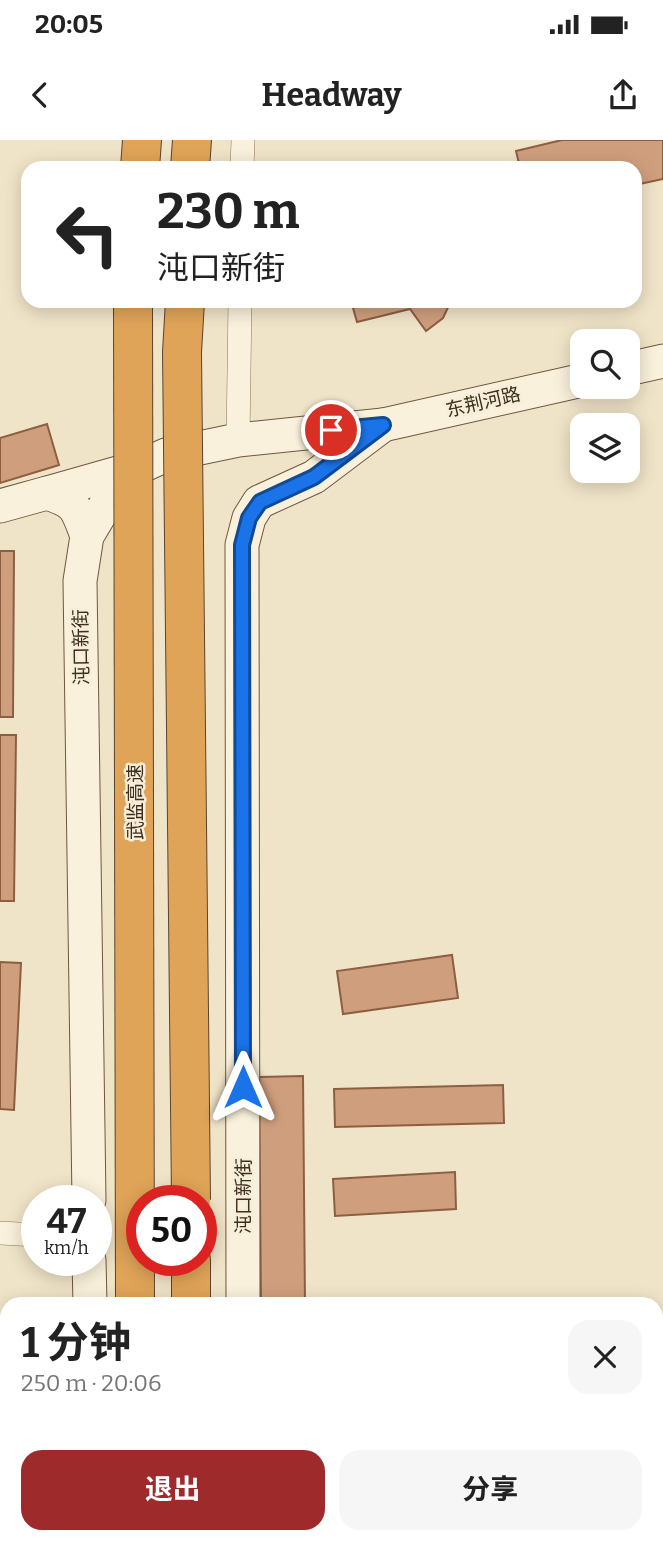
<!DOCTYPE html>
<html lang="zh">
<head>
<meta charset="utf-8">
<style>
	:root { --surface:#fff; --page:#f6f6f6; --text:#222; --muted:#767676; --accent:#9e2a2b }
	body { margin:0; font-family:Bitter,"Noto Sans SC",serif; background:var(--page); color:var(--text); height:100vh; display:flex; flex-direction:column; font-size:26px; white-space:nowrap }
	* { box-sizing:border-box; margin:0 }
	p { font-size:23px; color:var(--muted) }
	.icon { flex:none; width:38px; height:38px; fill:none; stroke:currentColor; stroke-width:2; stroke-linecap:round; stroke-linejoin:round }
	.map { position:relative; flex:1; overflow:hidden }
	.sheet { position:absolute; left:0px; top:1157px; width:663px; height:247px; display:flex; flex-direction:column; background:var(--surface); border-radius:21px 21px 0 0; box-shadow:0 4px 18px #0003 }
	.sheet>* { flex:none }
	.guide { position:absolute; left:21px; top:21px; width:621px; height:147px; border-radius:21px; box-shadow:0 4px 18px #0003; background:#fff; color:var(--text); overflow:hidden }
	.fabs { position:absolute; left:570px; top:189px; display:grid; gap:14px }
	.fabs a { display:grid; place-items:center; width:70px; height:70px; border-radius:14px; background:var(--surface); box-shadow:0 4px 18px #0003; font-size:35px }
	.speed { position:absolute; left:21px; top:1045px; display:flex; gap:14px; font-size:35px; font-weight:700; text-align:center }
	.speed>* { display:grid; place-content:center; width:91px; height:91px; border-radius:50%; background:var(--surface); box-shadow:0 4px 18px #0003; line-height:1 }
	.speed small { font-size:18px; font-weight:400 }
	.speed .limit { border:10px solid #d22; background:#fff; color:#111 }
	.pin { position:absolute; display:grid; place-items:center; width:60px; height:60px; color:#fff; margin:-30px; border:4px solid #fff; border-radius:50%; box-shadow:0 2px 7px #0007 }
	.me { position:absolute; width:77px; margin:-38px; rotate:0deg; stroke-linejoin:round; filter:drop-shadow(0 0 5px #0008) }
	.turn { display:flex; align-items:center; gap:24px; height:147px; padding:0 21px; font-size:32px }
	.turn .icon { width:91px; height:91px; stroke-width:2.5 }
	.turn b { display:block; font-size:49px; line-height:60px }
	.round { display:grid; place-items:center; flex:none; width:74px; height:74px; border-radius:21px; background:var(--page) }
	.overview { display:flex; align-items:center; justify-content:space-between; height:119px; padding:0 21px }
	h1 { font-size:42px; font-weight:700; line-height:52px }
	.primary-button { display:flex; gap:14px; margin-top:auto; padding:14px 21px }
	.primary-button a { flex:1; height:80px; border-radius:21px; background:var(--accent); color:#fff; font-size:28px; font-weight:700; line-height:80px; text-align:center }
	.primary-button a+a { background:var(--page); color:var(--text) }
	.status { display:flex; justify-content:space-between; align-items:center; height:49px; padding:0 35px; background:var(--surface); direction:ltr }
	.status svg { height:19px; fill:currentColor }
	header { display:flex; justify-content:space-between; align-items:center; height:91px; padding:0 21px; background:var(--surface); font-size:32px; font-weight:700 }
	.map>svg:first-child { display:block }
</style>
</head>
<body>
<div class="status"><b>20:05</b><svg viewBox="0 0 49 12"><path d="M0 12V9h3v3zM5 12V6h3v6zM10 12V3h3v9zM15 12V0h3v12zM26 1h20v11H26zM47 4h2v5h-2z"/></svg></div>
<header><svg class="icon" aria-label="back" viewBox="0 0 24 24"><path d="M15 5l-7 7 7 7"/></svg>Headway<svg class="icon" aria-label="share" viewBox="0 0 24 24"><path d="M12 15V3M7 8l5-5 5 5M5 13v7h14v-7"/></svg></header>
<div class="map">
<svg width="663" height="1403" viewBox="0 0 663 1403">
	<rect width="100%" height="100%" fill="#f0e4c8"/>
	<g fill="#cf9f7d" stroke="#8d5f41" stroke-width="2">
		<path d="M562 0H663V39L635 45V28H520L516 11Z"/>
		<path d="M351 161H451L443 178 426 191 410 169 357 182Z"/>
		<path d="M47 284 59 325 0 343V298Z"/>
		<path d="M0 411H14L13 577H0Z"/>
		<path d="M0 595H16L14 761H0Z"/>
		<path d="M452 815 458 858 343 874 337 831Z"/>
		<path d="M0 822 21 823 14 970 0 969Z"/>
		<path d="M303 936 305 1164H261L259 937Z"/>
		<path d="M503 945 504 983 335 987 334 949Z"/>
		<path d="M455 1032 456 1069 335 1076 333 1039Z"/>
		<rect x="262" y="1396" width="44" height="7"/>
		<path d="M421 1396H597L596 1403H420Z"/>
	</g>
	<g fill="none" stroke-linecap="round" stroke-linejoin="round">
		<g stroke="#8d765c" stroke-width="24">
			<g id="street">
				<path d="M242 28 243 0"/>
				<path d="M238 300 240 161"/>
				<path d="M0 1093 37 1095"/>
			</g>
		</g>
		<g stroke="#6f573f" stroke-width="35">
			<g id="secondary">
				<path d="M628 229 663 221"/>
				<path d="M0 366 47 353"/>
				<path d="M87 396C76 367 77 363 47 353L135 328"/>
				<path d="M89 1060 80 441 87 396 115 349 144 325 166 315 238 300 383 285 583 240"/>
				<path d="M89 1120 90 1164"/>
				<path d="M243 1164 242 405 249 378 259 362 314 337 383 285"/>
				<path d="M93 1396V1403"/>
				<path d="M244 1396V1403"/>
			</g>
		</g>
		<g stroke="#5b4430" stroke-width="40">
			<g id="highway">
				<path d="M140 28 142 0"/>
				<path d="M190 28 192 0"/>
				<path d="M191 1120V1164"/>
				<path d="M192 1396 193 1403"/>
				<path d="M135 1403V1396"/>
			</g>
		</g>
		<use href="#street" stroke="#faf1dc" stroke-width="23"/>
		<use href="#secondary" stroke="#faf1dc" stroke-width="33"/>
		<use href="#highway" stroke="#e0a458" stroke-width="38"/>
		<g stroke="#5b4430" stroke-width="40" stroke-linecap="butt">
			<g id="highway-bridge">
				<path d="M133 161 135 1164"/>
				<path d="M185 161 182 212 191 1060"/>
			</g>
		</g>
		<use href="#highway-bridge" stroke="#e0a458" stroke-width="38"/>
	</g>
	<g fill="none" stroke-linecap="round" stroke-linejoin="round">
		<g stroke="#114b97" stroke-width="18">
			<path id="route" d="M243 947 242 405 249 378 260 362 314 337 383 285 331 290"/>
		</g>
		<use href="#route" stroke="#1a73e8" stroke-width="12"/>
	</g>
	<g text-anchor="middle" dominant-baseline="central" stroke-width="5" stroke-linejoin="round" paint-order="stroke">
		<g font-size="19" fill="#3d2e20" stroke="#f7eed8">
			<text transform="translate(483 262) rotate(-13)">东荆河路</text>
			<text transform="translate(81 507) rotate(-91)">沌口新街</text>
			<text transform="translate(135 662) rotate(-90)">武监高速</text>
			<text transform="translate(243 1056) rotate(-90)">沌口新街</text>
		</g>
	</g>
</svg>
<div class="fabs">
<a><svg class="icon" aria-label="search" viewBox="0 0 24 24"><circle cx="10" cy="10" r="6"/><path d="M15 15l6 6"/></svg></a>
<a><svg class="icon" aria-label="layers" viewBox="0 0 24 24"><path d="M12 4l9 5-9 5-9-5zM3 14l9 5 9-5"/></svg></a>
</div>
<div class="speed"><div>47<small>km/h</small></div><div class="limit">50</div></div>
<div class="pin" style="left:331px;top:290px;background:#d93025"><svg class="icon" aria-label="arrive" viewBox="0 0 24 24"><path d="M6 21V4h12l-3 4 3 4H6"/></svg></div>
<svg class="me" style="left:243px;top:947px" viewBox="-20 -20 40 40"><path d="M0-17L14 15 0 8-14 15z" fill="#1a73e8" stroke="#fff" stroke-width="4"/></svg>
<div class="guide">
<div class="turn"><svg class="icon" aria-label="left" viewBox="0 0 24 24"><path d="M17 20v-9H6M10 6l-5 5 5 5"/></svg><div><b>230 m</b>沌口新街</div></div>
</div>
<section class="sheet">
<div class="overview"><div><h1>1 分钟</h1><p>250 m · 20:06</p></div><a class="round"><svg class="icon" aria-label="close" viewBox="0 0 24 24"><path d="M6 6l12 12M18 6L6 18"/></svg></a></div>
<div class="primary-button"><a>退出</a><a>分享</a></div>
</section>
</div>
</body>
</html>
